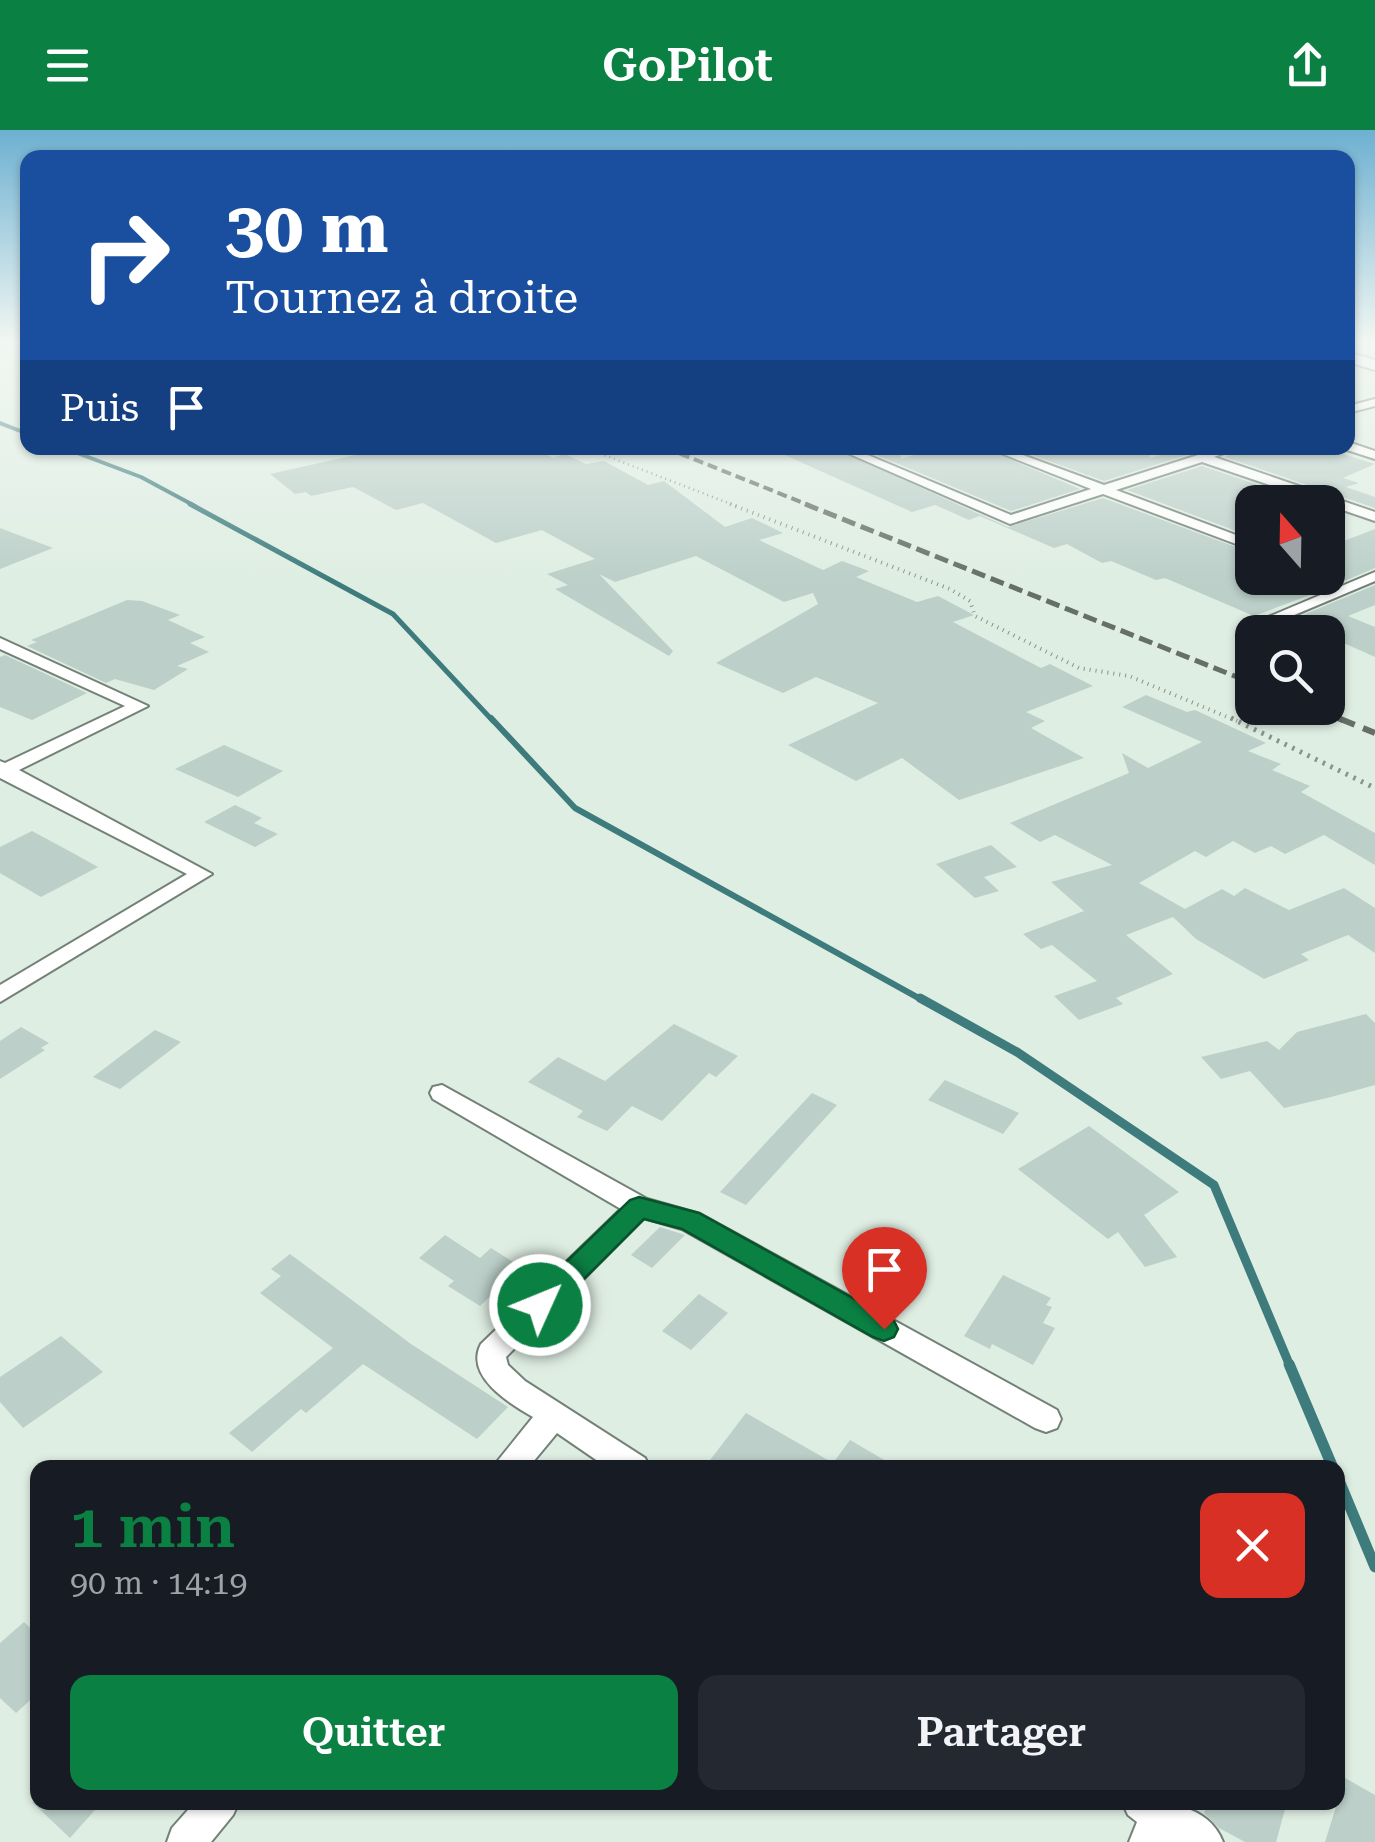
<!DOCTYPE html>
<html lang="fr">
<head>
<meta charset="utf-8">
<style>
	:root { --surface:#171b24; --page:#242831; --text:#f1f3f6; --muted:#9ea1a6; --accent:#0b8043 }
	body { margin:0; font-family:"Roboto Serif",serif; background:var(--page); color:var(--text); height:100vh; display:flex; flex-direction:column; font-size:38px; white-space:nowrap }
	* { box-sizing:border-box; margin:0 }
	p { font-size:32px; color:var(--muted) }
	.icon { flex:none; width:55px; height:55px; fill:none; stroke:currentColor; stroke-width:2; stroke-linecap:round; stroke-linejoin:round }
	.map { position:relative; flex:1; overflow:hidden }
	.side { position:absolute; left:30px; top:1330px; width:1315px; height:350px; display:flex; flex-direction:column; background:var(--surface); border-radius:20px; box-shadow:0 2px 8px #0004 }
	.side>* { flex:none }
	.hud { position:absolute; left:20px; top:20px; width:1335px; height:305px; border-radius:20px; box-shadow:0 2px 8px #0004; background:#1a4fa0; color:#fff; overflow:hidden }
	.needle { width:65px; rotate:340deg }
	.fabs { position:absolute; left:1235px; top:355px; display:grid; gap:20px }
	.fabs a { display:grid; place-items:center; width:110px; height:110px; border-radius:20px; background:var(--surface); box-shadow:0 2px 8px #0004; font-size:50px }
	.pin { position:absolute; display:grid; place-items:center; width:85px; height:85px; color:#fff; margin:-102px -42px; border-radius:50% 50% 50% 0; rotate:-45deg; box-shadow:0 0 10px #0007 }
	.pin .icon { rotate:45deg }
	.me { position:absolute; width:110px; margin:-55px; rotate:46deg; stroke-linejoin:round; filter:drop-shadow(0 0 8px #0008) }
	.turn { display:flex; align-items:center; gap:35px; height:210px; padding:0 40px; font-size:45px }
	.turn .icon { width:130px; height:130px; stroke-width:2.5 }
	.turn b { display:block; font-size:70px; line-height:85px }
	.then { display:flex; align-items:center; height:95px; padding:0 40px; background:#0003; gap:20px; font-size:38px }
	.round { display:grid; place-items:center; flex:none; width:105px; height:105px; border-radius:20px; background:var(--page) }
	.summary { display:flex; align-items:center; justify-content:space-between; height:170px; padding:0 40px }
	h1 { font-size:60px; font-weight:600; line-height:75px; color:var(--accent) }
	.button { display:flex; gap:20px; margin-top:auto; padding:20px 40px }
	.button a { flex:1; height:115px; border-radius:20px; background:var(--accent); color:#fff; font-size:40px; font-weight:600; line-height:115px; text-align:center }
	.button a+a { background:var(--page); color:var(--text) }
	header { display:flex; justify-content:space-between; align-items:center; height:130px; padding:0 40px; background:var(--accent); color:#fff; font-size:45px; font-weight:600 }
	.map>svg:first-child { display:block }
</style>
</head>
<body>
<header><svg class="icon" aria-label="menu" viewBox="0 0 24 24"><path d="M4 6h16M4 12h16M4 18h16"/></svg>GoPilot<svg class="icon" aria-label="share" viewBox="0 0 24 24"><path d="M12 15V3M7 8l5-5 5 5M5 13v7h14v-7"/></svg></header>
<div class="map">
<svg width="1375" height="1712" viewBox="0 0 1375 1712">
	<rect width="100%" height="100%" fill="#dfeee3"/>
	<g fill="none" stroke-linecap="round" stroke-linejoin="round">
		<g stroke="#3e7b7d" stroke-width="4">
			<path d="M0 293 28 304"/>
			<path d="M64 318 141 347 195 376"/>
		</g>
		<path stroke="#3e7b7d" stroke-width="5" d="M190 374 393 484 493 591"/>
		<path stroke="#3e7b7d" stroke-width="6" d="M491 588 575 678 924 871"/>
		<path stroke="#3e7b7d" stroke-width="9" d="M920 868 1017 922 1214 1055 1290 1236"/>
		<g stroke="#3e7b7d" stroke-width="11">
			<path d="M1289 1234 1333 1338"/>
			<path d="M1338 1348 1375 1437"/>
		</g>
	</g>
	<g fill="#bccfc9">
		<path d="M387 318H533L553 328 565 324 586 334 604 331 648 355 664 351 725 397 752 388 783 403 759 410 823 440 842 431 869 441 856 447 917 472 938 466 974 485 953 492 1041 538 1050 534 1093 556 1026 582 1045 591 1031 598 1084 628 959 670 902 628 856 651 788 615 878 573 816 547 783 563 716 533 818 474 813 463 784 472 696 426 615 452 599 444 673 521 669 526 555 459 568 455 547 444 595 429 542 400 496 413 423 373 396 380 353 357 311 366 306 362 295 364 270 344Z"/>
		<path d="M769 318H833L1008 397 1103 368 1252 423V461L1290 448 1323 460 1254 486 1165 448 1156 450 1111 431 1102 433 1067 414 1054 418 980 386 969 390 935 375 912 382Z"/>
		<path d="M860 318H900L901 329 934 319 943 323 984 318 1080 359 1011 381Z"/>
		<path d="M1013 318H1148L1150 328 1186 318H1209L1104 351Z"/>
		<path d="M1241 318H1324L1375 334 1343 348 1359 353 1346 357 1375 367V378L1225 327Z"/>
		<path d="M1202 336 1309 372H1252V407L1127 360Z"/>
		<path d="M0 398 53 418 0 439Z"/>
		<path d="M1375 399V438L1328 458V417Z"/>
		<path d="M1375 455V475L1348 486 1375 497V527L1328 506V502L1291 490Z"/>
		<path d="M127 470 142 471 180 485 168 490 205 507 190 513 209 522 177 536 188 539 154 560 115 549 106 553 27 516 37 512 31 510Z"/>
		<path d="M5 525 87 563 32 590 0 577V527Z"/>
		<path d="M1146 565 1187 582 1195 580 1266 613 1248 621 1281 634 1272 640 1310 656 1301 662 1375 703V735L1324 705 1285 724 1271 716 1255 723 1233 711 1206 727 1195 721 1139 753 1185 779 1222 759 1234 766 1245 758 1289 780 1344 758 1375 778V823L1348 805 1301 824 1309 830 1264 849 1196 809 1173 787 1126 805 1173 844 1116 868 1123 874 1079 890 1054 866 1097 851 1052 815 1041 819 1023 804 1084 781 1051 752 1112 735 1055 705 1040 712 1010 693 1129 643 1122 623 1148 638 1202 612 1122 577Z"/>
		<path d="M224 615 283 641 238 667 175 639Z"/>
		<path d="M235 675 262 688 254 693 278 704 255 717 204 692Z"/>
		<path d="M32 701 71 722 98 737 41 767 0 743V717Z"/>
		<path d="M991 715 1017 737 984 747 999 761 975 768 936 734Z"/>
		<path d="M1366 884 1375 893V955L1331 967 1284 978 1250 941 1221 949 1201 927 1267 911 1279 920 1297 902Z"/>
		<path d="M674 894 738 926 716 947 709 943 662 991 632 976 607 1001 577 987 583 981 528 952 558 927 605 951Z"/>
		<path d="M21 897 49 913 41 918 45 920 0 949V911Z"/>
		<path d="M155 900 181 912 120 959 93 947Z"/>
		<path d="M945 950 1019 983 1003 1004 928 970Z"/>
		<path d="M812 963 837 975 746 1075 720 1062Z"/>
		<path d="M1089 996 1179 1062 1144 1085 1177 1127 1145 1137 1118 1102 1108 1109 1018 1039Z"/>
		<path d="M660 1097 685 1105 652 1138 631 1125Z"/>
		<path d="M445 1105 480 1128 491 1118 521 1137 480 1176 448 1156 454 1151 419 1128Z"/>
		<path d="M290 1124 411 1214 508 1277 477 1309 363 1234 306 1283 301 1279 252 1322 229 1303 333 1218 260 1163 281 1146 271 1139Z"/>
		<path d="M1003 1145 1051 1168 1046 1175 1052 1177 1043 1193 1055 1198 1033 1235 992 1214 990 1219 964 1206Z"/>
		<path d="M699 1164 728 1183 691 1220 662 1201Z"/>
		<path d="M61 1206 103 1242 23 1298 0 1272V1247Z"/>
		<path d="M746 1283 833 1333 850 1310 898 1338H704Z"/>
		<path d="M24 1492 38 1505V1563L16 1583 0 1568V1513Z"/>
		<path d="M1345 1648 1375 1665V1712H1325Z"/>
		<path d="M32 1672H102L70 1708Z"/>
		<path d="M1208 1672H1287L1276 1712H1245L1219 1698 1204 1683Z"/>
	</g>
	<g fill="none" stroke-linecap="round" stroke-linejoin="round">
		<g stroke="#738177" stroke-width="4">
			<g id="minor">
				<path d="M1375 269V276L1348 283V276Z"/>
				<path d="M1348 312 1375 321V329L1344 319Z"/>
				<path d="M836 318H851L1011 385 1091 359 988 318H1004L1104 355 1220 318H1237L1214 327 1375 382V391L1202 332 1116 360 1252 411V420L1103 364 1010 394Z"/>
				<path d="M1375 442V451L1254 502 1240 499Z"/>
				<path d="M0 508 148 576 19 640 212 744 0 872V855L187 744 0 648V631L5 633 125 576 0 519Z"/>
				<path d="M442 955 647 1069 700 1084 1057 1280 1061 1289 1057 1298 1046 1302 1035 1298 682 1099 644 1088 506 1227 508 1235 525 1251 645 1328 650 1338H608L557 1303 528 1338H492L533 1287C510 1274 464 1246 481 1214L621 1079 433 969 430 963 433 957Z"/>
				<path d="M195 1672H239L233 1685 211 1712H167L172 1698Z"/>
				<path d="M1122 1672C1160 1672 1207 1671 1223 1712H1129L1137 1692 1128 1685Z"/>
			</g>
		</g>
		<g stroke="#738177" stroke-width="4">
			<path id="primary" d="M1348 222 1375 230V240L1348 232Z"/>
		</g>
		<path stroke="#88938b" stroke-width="2.5" stroke-dasharray="1 4" stroke-linecap="butt" d="M586 318 736 376"/>
		<path stroke="#88938b" stroke-width="4" stroke-dasharray="1 5" stroke-linecap="butt" d="M730 374 950 459 970 471 975 486 1079 538 1129 546 1237 591"/>
		<path stroke="#88938b" stroke-width="5" stroke-dasharray="2.5 6" stroke-linecap="butt" d="M1231 588 1375 658"/>
		<use href="#minor" fill="#fff" fill-rule="evenodd"/>
		<use href="#primary" fill="#fff" fill-rule="evenodd"/>
		<path stroke="#656f68" stroke-width="4" stroke-dasharray="10 5" stroke-linecap="butt" d="M666 318 811 376"/>
		<g stroke="#656f68" stroke-width="5" stroke-dasharray="14 6" stroke-linecap="butt">
			<path d="M805 374 1252 553"/>
			<path d="M1312 578 1344 591"/>
		</g>
		<path stroke="#656f68" stroke-width="6" stroke-dasharray="18 9" stroke-linecap="butt" d="M1338 588 1375 603"/>
	</g>
	<linearGradient id="sky" x2="0" y2="1"><stop stop-color="#6db0d1"/><stop offset="0.47" stop-color="#f1f7f2"/><stop offset="1" stop-color="#f1f7f2" stop-opacity="0"/></linearGradient>
	<rect width="1375" height="450" fill="url(#sky)"/>
	<path fill="#0b8043" stroke="#07532c" stroke-width="2.5" d="M639 1067 699 1083 894 1191 898 1199 894 1207 884 1211 873 1207 682 1099 644 1089 550 1183 540 1186 530 1183 526 1175 530 1167 630 1070Z"/>
</svg>
<div class="fabs">
<a><svg class="needle" viewBox="-14 -14 28 28"><path d="M0-13l5 13h-10z" fill="#e53935"/><path d="M0 13l5-13h-10z" fill="#9ea1a6"/></svg></a>
<a><svg class="icon" aria-label="search" viewBox="0 0 24 24"><circle cx="10" cy="10" r="6"/><path d="M15 15l6 6"/></svg></a>
</div>
<div class="pin" style="left:884px;top:1199px;background:#d93025"><svg class="icon" aria-label="arrive" viewBox="0 0 24 24"><path d="M6 21V4h12l-3 4 3 4H6"/></svg></div>
<svg class="me" style="left:540px;top:1175px" viewBox="-20 -20 40 40"><circle r="17" fill="#0b8043" stroke="#fff" stroke-width="3"/><path d="M0-11L8 9 0 5-8 9z" fill="#fff"/></svg>
<div class="hud">
<div class="turn"><svg class="icon" aria-label="right" viewBox="0 0 24 24"><path d="M7 20v-9h11M14 6l5 5-5 5"/></svg><div><b>30 m</b>Tournez à droite</div></div>
<div class="then">Puis<svg class="icon" aria-label="arrive" viewBox="0 0 24 24"><path d="M6 21V4h12l-3 4 3 4H6"/></svg></div>
</div>
<section class="side">
<div class="summary"><div><h1>1 min</h1><p>90 m · 14:19</p></div><a class="round" style="background:#d93025;color:#fff"><svg class="icon" aria-label="close" viewBox="0 0 24 24"><path d="M6 6l12 12M18 6L6 18"/></svg></a></div>
<div class="button"><a>Quitter</a><a>Partager</a></div>
</section>
</div>
</body>
</html>
